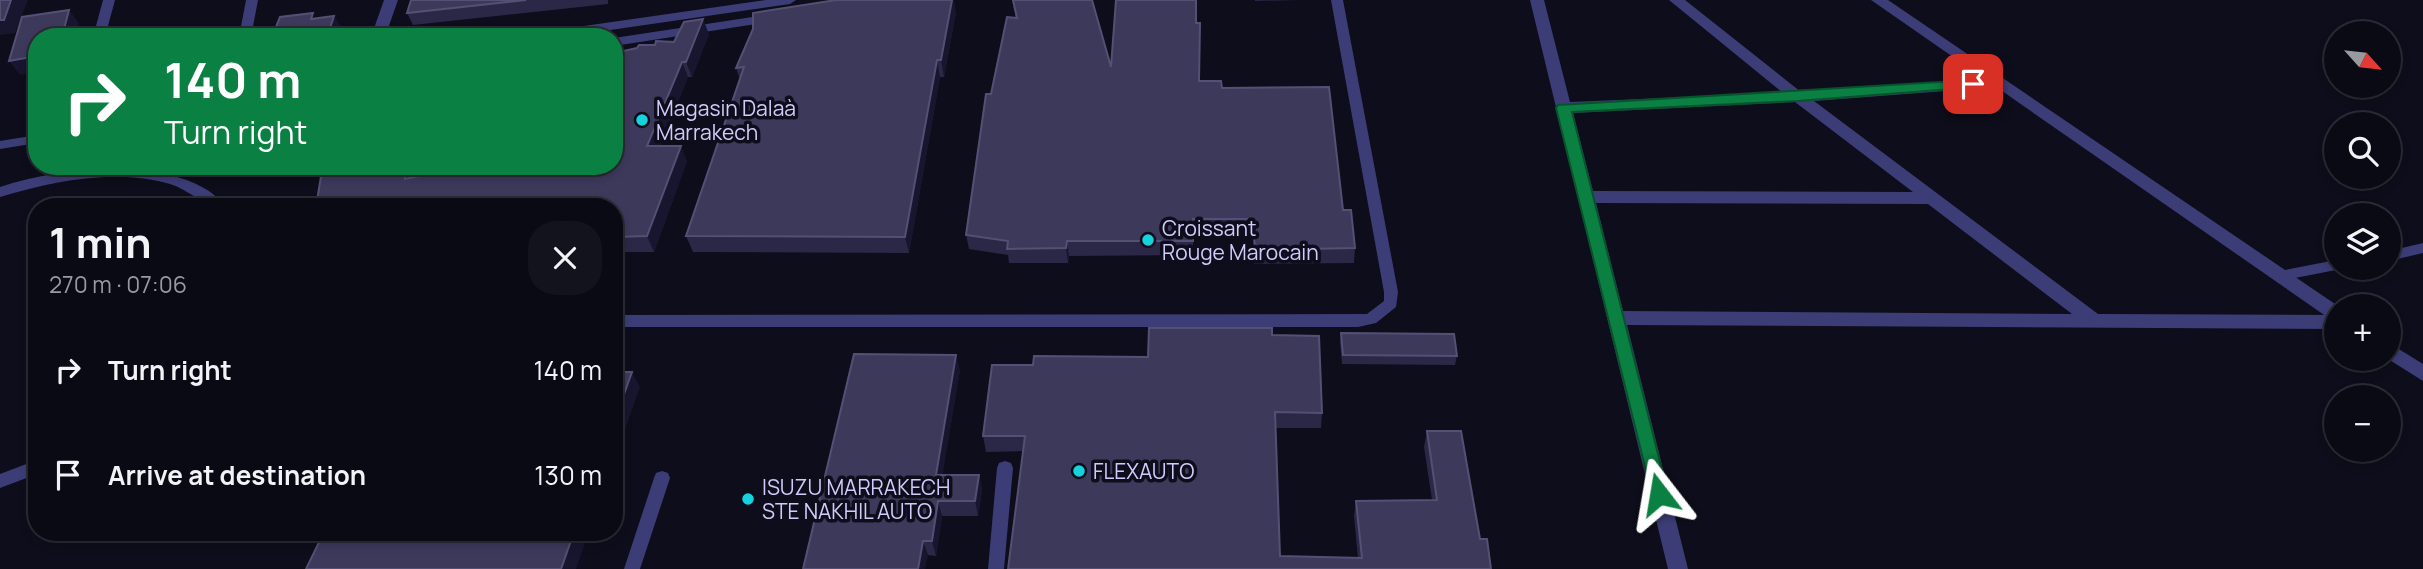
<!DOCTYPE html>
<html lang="en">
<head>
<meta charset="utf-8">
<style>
	:root { --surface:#0a0a14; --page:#13131d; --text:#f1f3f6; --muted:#999aa0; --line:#2a2b34 }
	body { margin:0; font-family:Manrope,sans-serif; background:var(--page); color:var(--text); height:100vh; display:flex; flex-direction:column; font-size:26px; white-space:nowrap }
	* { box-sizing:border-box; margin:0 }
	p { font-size:23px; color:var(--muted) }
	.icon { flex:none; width:38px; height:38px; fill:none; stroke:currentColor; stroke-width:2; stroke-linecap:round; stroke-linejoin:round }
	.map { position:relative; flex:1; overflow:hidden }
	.sheet { position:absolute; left:28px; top:198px; width:595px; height:343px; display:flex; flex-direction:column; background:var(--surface); border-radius:28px; box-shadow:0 4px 10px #0003,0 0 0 2px var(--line) }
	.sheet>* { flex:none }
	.top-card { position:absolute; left:28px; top:28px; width:595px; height:147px; border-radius:28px; box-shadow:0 4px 10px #0003,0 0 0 2px var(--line); background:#0b8043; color:#fff; overflow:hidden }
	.needle { width:46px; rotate:117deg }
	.controls { position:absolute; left:2324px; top:21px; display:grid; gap:14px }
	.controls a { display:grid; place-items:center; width:77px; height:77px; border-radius:50%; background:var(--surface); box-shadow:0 4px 10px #0003,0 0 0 2px var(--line); font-size:35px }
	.pin { position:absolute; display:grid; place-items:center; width:60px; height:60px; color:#fff; margin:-30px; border-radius:14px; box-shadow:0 4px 10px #0006 }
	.me { position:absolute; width:77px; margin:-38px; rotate:346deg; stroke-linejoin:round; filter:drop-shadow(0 0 5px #0008) }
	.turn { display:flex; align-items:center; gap:24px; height:147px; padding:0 21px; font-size:32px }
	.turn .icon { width:91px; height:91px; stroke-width:2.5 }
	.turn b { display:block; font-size:49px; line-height:60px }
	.round { display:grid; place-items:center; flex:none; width:74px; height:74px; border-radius:28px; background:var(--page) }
	.head { display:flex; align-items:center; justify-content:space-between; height:119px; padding:0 21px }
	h1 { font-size:42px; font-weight:700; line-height:52px }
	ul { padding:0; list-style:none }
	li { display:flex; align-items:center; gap:21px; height:105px; padding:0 21px }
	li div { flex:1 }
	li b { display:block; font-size:26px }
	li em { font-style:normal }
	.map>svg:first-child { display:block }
</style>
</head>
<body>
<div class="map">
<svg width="2423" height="569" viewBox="0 0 2423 569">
	<rect width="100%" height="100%" fill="#0e0d1b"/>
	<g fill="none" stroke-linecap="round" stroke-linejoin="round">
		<g fill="#3c3d76" fill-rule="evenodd">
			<path d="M103 0H115L105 37H93Z"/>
			<path d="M246 0H258L251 37H239Z"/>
			<path d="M766 0H796L790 4 562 37H529L535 33Z"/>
			<path d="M1331 0H1343L1398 292 1396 307 1376 323 1358 327H614V315L1367 314 1384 301V292Z"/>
			<path d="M772 14 776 15V21L614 46V38Z"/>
			<path d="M37 135V143L0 149V141Z"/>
			<path d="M111 168C144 169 204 175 224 206 204 208 190 190 170 184 115 168 54 181 0 197V187C36 175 73 170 111 168Z"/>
			<path d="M2423 243V253L2389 261V251Z"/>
			<path d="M2336 260V268L2341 269 2280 281 2273 276 2280 271Z"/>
			<path d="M37 460V474L0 488V474Z"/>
			<path d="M1005 461 1011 463 1013 468 1004 569H988L997 468 999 463Z"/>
			<path d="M662 471 668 473 670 478 640 569H624L654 478 656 473Z"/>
		</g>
		<g fill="#3c3d76" fill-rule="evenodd">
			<path d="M384 0H398L385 37H371Z"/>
			<path d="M1530 0H1544L1570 102 1783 93 1669 0H1685L1801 92 2003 78 2006 82 2003 86 1998 87 1814 101 2098 314 2336 315V329L1627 325 1688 569H1668ZM1795 102 1913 192 1593 191 1573 113ZM1596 203 1928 204 2072 314 1623 311Z"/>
		</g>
		<g fill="#3c3d76" fill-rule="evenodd">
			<path d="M1871 0H1888L2338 306 2336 321 2330 319Z"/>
			<path d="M2389 343 2423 364V381L2388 359Z"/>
		</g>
	</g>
	<g fill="#2b2747">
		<path d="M411 0H608V4L413 25 407 13Z"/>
		<path d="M1012 0H1092L1111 67 1196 23 1200 81 1222 88 1343 210 1355 248 1354 263 1254 264 1253 234H1193V255L1069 256 1068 263H1009L1008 255 969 249 966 235 991 94 1016 18Z"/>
		<path d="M1255 0H1299L1255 1Z"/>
		<path d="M956 12 944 77H940L909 253 693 252 686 236 740 80 736 68Z"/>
		<path d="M709 34 692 77H688L660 146 687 161 654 252H614V206L317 201 369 166H412L417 174V177L466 166 655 45Z"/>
		<path d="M37 258V276L28 267Z"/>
		<path d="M1341 333 1457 356 1455 365 1342 364 1340 342Z"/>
		<path d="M1272 335 1322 413 1321 428H1276L1280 556 1358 558 1354 516 1356 501 1432 500 1424 447 1427 431 1480 539 1491 569H1008L1023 451 986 452 983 436 1033 365 1148 357Z"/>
		<path d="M960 370 942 475H979L982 490 978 516H942L936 556 928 555 803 569Z"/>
	</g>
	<g fill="#18152e">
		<path d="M11 0H28L15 33 0 35V20Z"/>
		<path d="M952 0H954L956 12 944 77 941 60Z"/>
		<path d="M69 10 79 23 76 37H62Z"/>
		<path d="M334 16 342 29 340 37H327Z"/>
		<path d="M703 19 709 34 692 77 686 62Z"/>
		<path d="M37 56V72L20 75 9 61Z"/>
		<path d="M937 60 940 77 909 253 905 237Z"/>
		<path d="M682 62 688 77 654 161 647 146Z"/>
		<path d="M681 146 687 161 654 252 647 236Z"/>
		<path d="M407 166H412L417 174 414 194 405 179Z"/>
		<path d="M1067 241 1069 256 1068 263 1066 248Z"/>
		<path d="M956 355 960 370 940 490 936 475Z"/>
		<path d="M632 372 640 387 614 461V422Z"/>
		<path d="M979 475 982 490 978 516 975 501Z"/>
		<path d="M938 501 942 516 936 556 932 541Z"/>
		<path d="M574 532H589L576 569H561Z"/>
		<path d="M923 541 928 555 925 569H918Z"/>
	</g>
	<g fill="#3d395b" stroke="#545074" stroke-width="2">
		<path d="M0 0H11L4 20H0Z"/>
		<path d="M411 0H526L407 13Z"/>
		<path d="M836 0H952L941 60H937L905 237 686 236 744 67 736 68 753 29V13Z"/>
		<path d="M1013 0H1092L1111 67 1116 0H1196V23H1200L1199 81H1221L1222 88 1329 87 1343 210H1351L1355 248 1255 250 1253 219H1193V241H1067L1066 248 1007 249 1008 241 966 235 986 94H991L1007 17 1017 18Z"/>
		<path d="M69 10 62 37H37V56L9 61 22 17Z"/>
		<path d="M313 13 311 19 334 16 327 37H272L280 17Z"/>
		<path d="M703 19 686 62H682L647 146H681L647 236 614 237V206H294L317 201 321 176 369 166H407L405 179 466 166H614V53L637 48 639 45H655L656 41 674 42 684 22Z"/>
		<path d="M37 258V268L28 267Z"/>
		<path d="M1149 328H1272V335L1319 336 1322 413 1275 412 1280 556 1362 558 1356 501 1437 500 1427 431H1461L1480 539H1487L1491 569H1008L1025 436H983L992 365H1033L1034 356 1148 357Z"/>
		<path d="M1341 333 1454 334 1457 356 1343 355Z"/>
		<path d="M854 354 956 355 936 475H979L975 501H938L932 541H923L918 569H803Z"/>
		<path d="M614 372H632L614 422Z"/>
		<path d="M324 532H574L561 569H306Z"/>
	</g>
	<path fill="#0b8043" stroke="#07532c" stroke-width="2" d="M1973 80 1980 84 1978 87 1798 101 1572 112 1668 494 1666 499 1659 501 1653 499 1556 108 1558 105Z"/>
	<g fill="#15d3dc" stroke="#0e0d1b" stroke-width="2.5">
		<circle cx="642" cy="120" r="7"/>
		<circle cx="1148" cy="240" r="7"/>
		<circle cx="1079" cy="471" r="7"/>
		<circle cx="748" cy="499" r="7"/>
	</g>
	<g text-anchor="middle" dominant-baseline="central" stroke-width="7" stroke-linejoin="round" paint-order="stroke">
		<g font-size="21" fill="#ceccfa" stroke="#0e0d1b" text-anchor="start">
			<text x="656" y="108">Magasin Dalaà<tspan x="656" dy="24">Marrakech</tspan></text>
			<text x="1162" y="228">Croissant<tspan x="1162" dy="24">Rouge Marocain</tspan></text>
			<text x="1093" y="471">FLEXAUTO</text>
			<text x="762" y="487">ISUZU MARRAKECH<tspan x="762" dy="24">STE NAKHIL AUTO</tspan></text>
		</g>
	</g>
</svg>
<div class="controls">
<a><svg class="needle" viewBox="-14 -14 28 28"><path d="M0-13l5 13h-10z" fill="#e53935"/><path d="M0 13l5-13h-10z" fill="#999aa0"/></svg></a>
<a><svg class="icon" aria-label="search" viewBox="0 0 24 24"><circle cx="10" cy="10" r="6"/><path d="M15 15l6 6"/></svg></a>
<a><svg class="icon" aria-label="layers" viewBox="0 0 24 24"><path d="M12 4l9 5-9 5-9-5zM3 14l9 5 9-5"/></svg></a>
<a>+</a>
<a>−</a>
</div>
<div class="pin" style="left:1973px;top:84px;background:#d93025"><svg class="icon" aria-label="arrive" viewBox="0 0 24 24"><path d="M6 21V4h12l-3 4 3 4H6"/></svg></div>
<svg class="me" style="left:1659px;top:494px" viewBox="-20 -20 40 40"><path d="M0-17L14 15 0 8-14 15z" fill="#0b8043" stroke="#fff" stroke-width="4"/></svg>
<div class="top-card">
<div class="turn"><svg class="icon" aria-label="right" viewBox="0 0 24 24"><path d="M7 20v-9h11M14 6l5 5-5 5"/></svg><div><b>140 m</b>Turn right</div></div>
</div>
<section class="sheet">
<div class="head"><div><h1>1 min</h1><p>270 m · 07:06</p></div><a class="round"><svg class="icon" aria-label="close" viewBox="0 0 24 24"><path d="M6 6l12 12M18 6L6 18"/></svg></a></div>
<ul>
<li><svg class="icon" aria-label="right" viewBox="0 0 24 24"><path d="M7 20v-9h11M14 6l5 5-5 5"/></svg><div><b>Turn right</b></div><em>140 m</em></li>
<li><svg class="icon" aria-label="arrive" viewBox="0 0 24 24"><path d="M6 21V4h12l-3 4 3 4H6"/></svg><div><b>Arrive at destination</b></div><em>130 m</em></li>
</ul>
</section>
</div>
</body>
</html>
